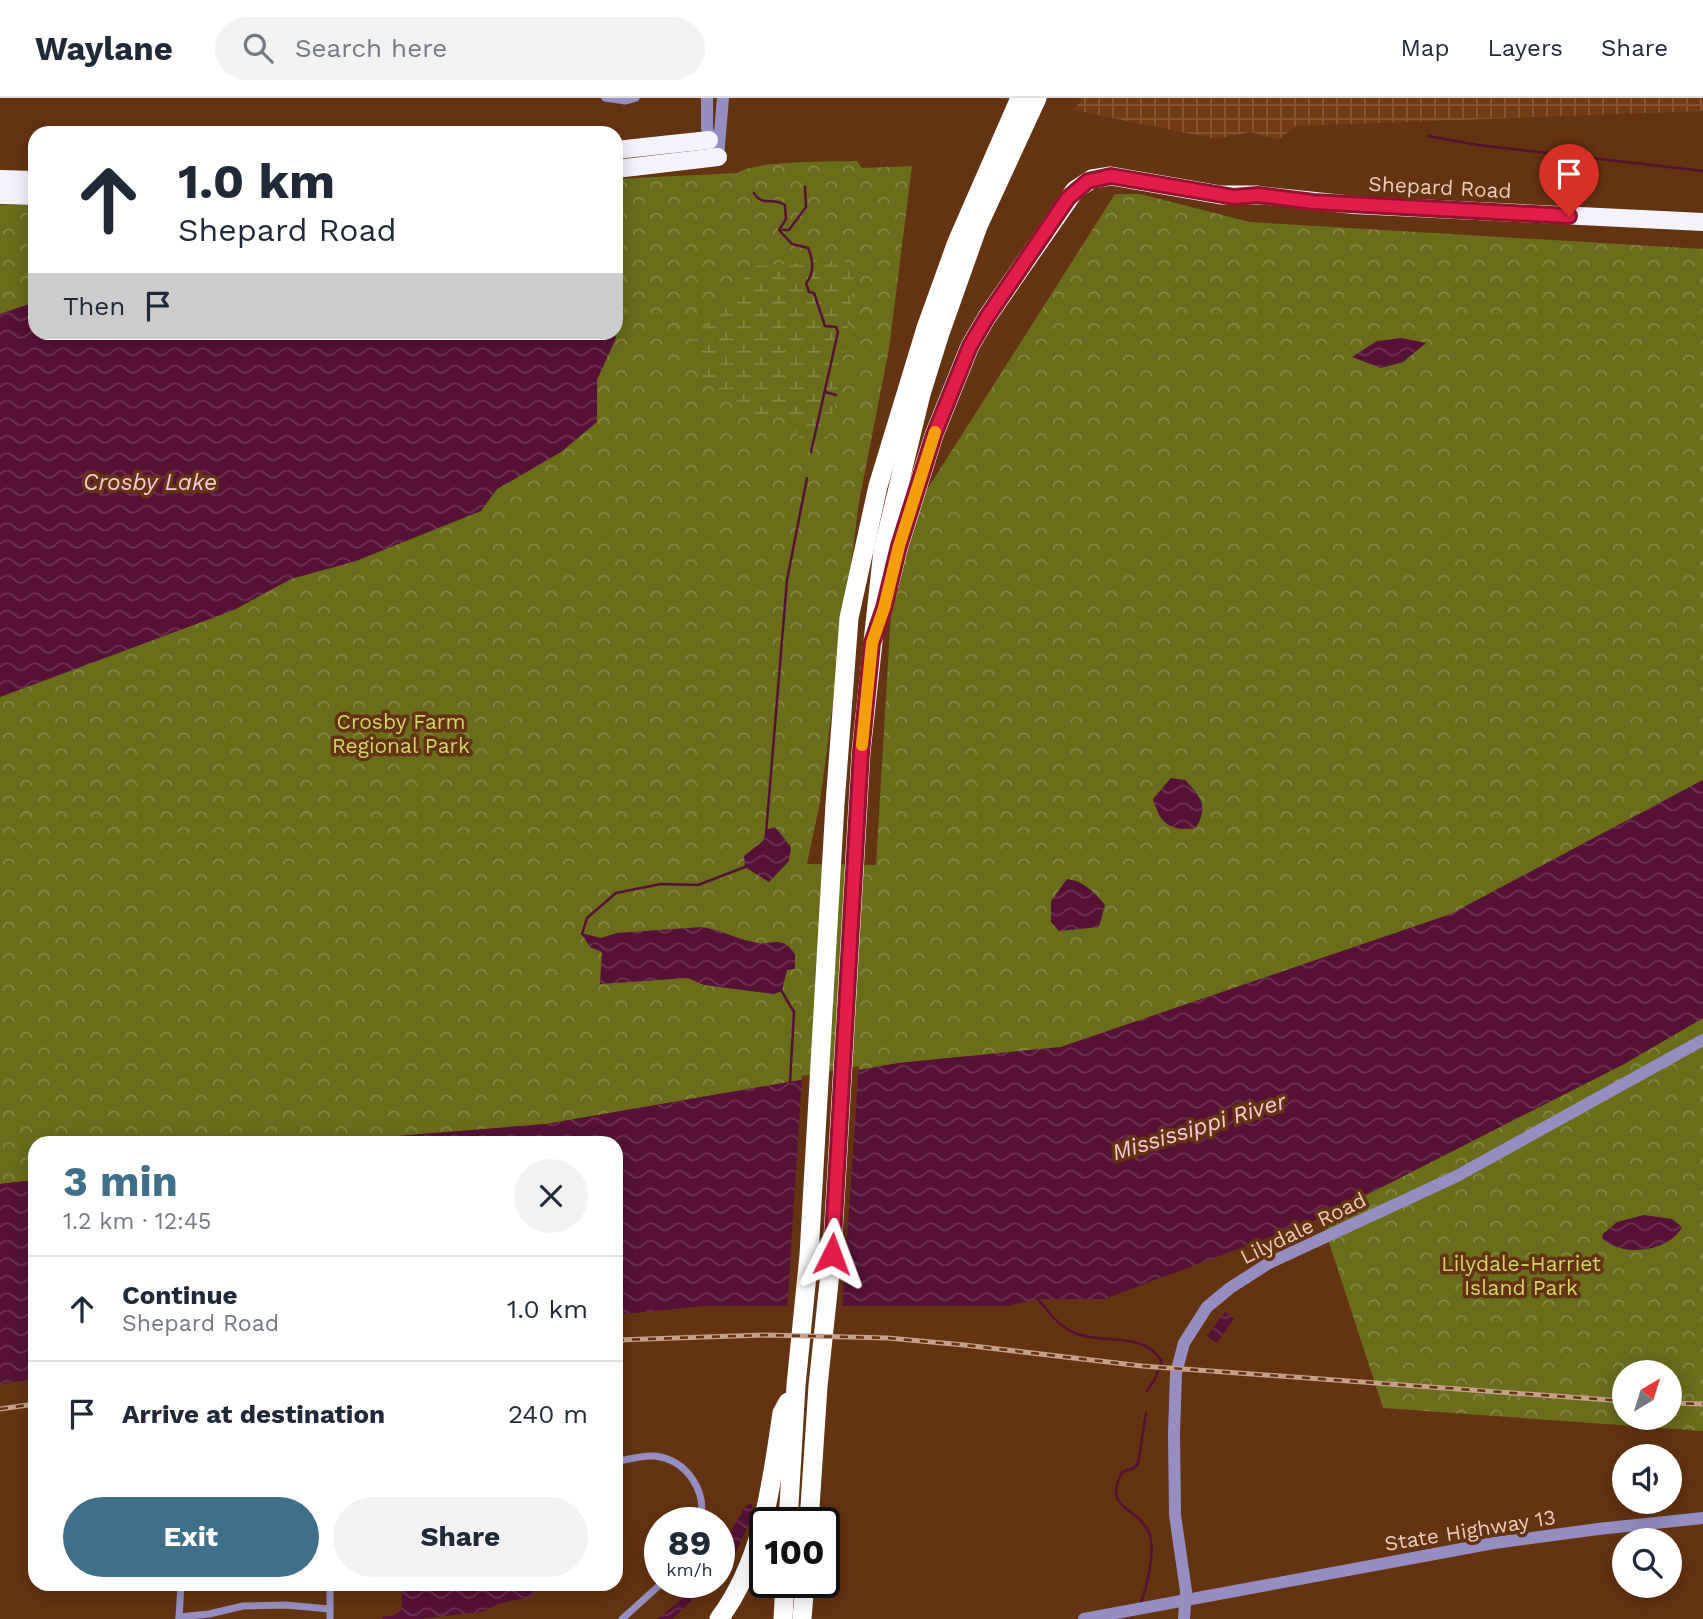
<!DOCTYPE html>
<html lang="en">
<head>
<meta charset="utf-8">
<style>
	:root { --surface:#fff; --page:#f2f2f3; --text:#1f2937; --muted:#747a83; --line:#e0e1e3; --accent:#406f8a }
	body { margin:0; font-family:"Work Sans",sans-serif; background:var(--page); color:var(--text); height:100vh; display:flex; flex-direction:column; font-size:26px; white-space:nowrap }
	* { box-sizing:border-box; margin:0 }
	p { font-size:23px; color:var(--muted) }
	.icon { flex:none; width:38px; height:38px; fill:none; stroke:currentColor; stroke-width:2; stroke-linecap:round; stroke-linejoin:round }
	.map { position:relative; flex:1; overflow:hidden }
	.drawer { position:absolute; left:28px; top:1038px; width:595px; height:455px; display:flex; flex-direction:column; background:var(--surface); border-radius:21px; box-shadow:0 4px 18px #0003 }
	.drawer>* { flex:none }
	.guide { position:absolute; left:28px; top:28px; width:595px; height:214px; border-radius:21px; box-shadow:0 4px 18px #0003; background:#fff; color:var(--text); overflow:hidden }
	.needle { width:46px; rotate:38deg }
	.fabs { position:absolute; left:1612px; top:1262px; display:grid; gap:14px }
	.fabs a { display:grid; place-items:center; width:70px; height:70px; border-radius:50%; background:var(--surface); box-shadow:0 4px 18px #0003; font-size:35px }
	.speed { position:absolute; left:644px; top:1409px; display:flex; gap:14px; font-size:35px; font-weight:700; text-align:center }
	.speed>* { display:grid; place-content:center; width:91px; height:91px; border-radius:50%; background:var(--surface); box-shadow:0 4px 18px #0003; line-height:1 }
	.speed small { font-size:18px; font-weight:400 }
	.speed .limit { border:4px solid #111; border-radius:10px; background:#fff; color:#111 }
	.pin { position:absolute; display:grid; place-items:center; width:60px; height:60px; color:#fff; margin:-72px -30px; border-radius:50% 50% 50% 0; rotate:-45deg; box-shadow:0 0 7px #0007 }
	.pin .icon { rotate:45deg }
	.me { position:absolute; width:77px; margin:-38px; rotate:3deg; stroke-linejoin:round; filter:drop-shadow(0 0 5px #0008) }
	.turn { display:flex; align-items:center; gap:24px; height:147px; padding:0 35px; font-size:32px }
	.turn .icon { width:91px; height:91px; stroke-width:2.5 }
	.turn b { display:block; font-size:49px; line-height:60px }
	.then { display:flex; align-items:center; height:66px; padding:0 35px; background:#0003; gap:14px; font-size:26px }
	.round { display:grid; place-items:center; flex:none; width:74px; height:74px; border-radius:37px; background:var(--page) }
	.summary { display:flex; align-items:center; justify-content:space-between; height:119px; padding:0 35px }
	h1 { font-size:42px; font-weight:700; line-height:52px; color:var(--accent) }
	.button { display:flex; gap:14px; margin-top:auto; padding:14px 35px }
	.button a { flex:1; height:80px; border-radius:42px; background:var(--accent); color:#fff; font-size:28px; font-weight:700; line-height:80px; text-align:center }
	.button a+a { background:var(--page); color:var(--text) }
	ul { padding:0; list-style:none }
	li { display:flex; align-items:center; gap:21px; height:105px; padding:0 35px; border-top:2px solid var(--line) }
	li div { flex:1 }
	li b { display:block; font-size:26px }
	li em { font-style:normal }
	header { display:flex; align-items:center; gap:42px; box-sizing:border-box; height:98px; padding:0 35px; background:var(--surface); border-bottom:2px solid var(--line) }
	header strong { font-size:33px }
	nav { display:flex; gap:38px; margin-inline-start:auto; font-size:24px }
	.search { width:490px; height:63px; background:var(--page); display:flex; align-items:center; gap:18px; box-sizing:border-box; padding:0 24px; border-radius:38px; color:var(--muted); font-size:26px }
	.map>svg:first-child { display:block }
</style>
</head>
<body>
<header>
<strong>Waylane</strong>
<div class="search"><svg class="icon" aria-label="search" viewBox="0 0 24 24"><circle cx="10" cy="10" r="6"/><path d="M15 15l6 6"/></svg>Search here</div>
<nav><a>Map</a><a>Layers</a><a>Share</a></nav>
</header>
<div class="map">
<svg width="1703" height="1521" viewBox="0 0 1703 1521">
	<defs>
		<pattern id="industrial-grid" width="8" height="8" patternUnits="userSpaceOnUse" patternTransform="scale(1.75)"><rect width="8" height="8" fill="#733b13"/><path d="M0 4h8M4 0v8" fill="none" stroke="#875633"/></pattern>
		<pattern id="forest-crowns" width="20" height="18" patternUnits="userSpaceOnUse" patternTransform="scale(1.75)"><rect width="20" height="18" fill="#6a6d1a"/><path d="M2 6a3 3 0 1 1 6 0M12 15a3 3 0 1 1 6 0" fill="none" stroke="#878744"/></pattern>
		<pattern id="wetland-marsh" width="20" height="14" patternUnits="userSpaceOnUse" patternTransform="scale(1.75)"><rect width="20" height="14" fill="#6a6d1a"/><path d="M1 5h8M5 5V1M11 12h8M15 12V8" fill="none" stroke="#878744"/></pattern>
		<pattern id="water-waves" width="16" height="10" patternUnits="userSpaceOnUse" patternTransform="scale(1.75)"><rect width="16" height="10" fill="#561137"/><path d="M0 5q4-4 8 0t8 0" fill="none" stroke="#6e3252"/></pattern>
	</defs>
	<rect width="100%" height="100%" fill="#643312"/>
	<path fill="url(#industrial-grid)" d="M1082 0H1703V13L1296 28 1278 42 1251 34 1216 41 1074 12Z"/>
	<g fill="url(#forest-crowns)" fill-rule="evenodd">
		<path d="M857 63 862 70 912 68 889 251 859 404 820 704 807 766 876 767 891 514 921 401 1115 96H1140L1250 124 1703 151V682L1451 816 1061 949 899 965 546 1026 311 1045H35V1082L0 1086V107H35V234H616V81L737 75C755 62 831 64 857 63Z"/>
		<path d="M1703 920V1333L1383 1310 1321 1120 1624 966ZM1624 1274H1670V1320H1624Z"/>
	</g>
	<path fill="url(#wetland-marsh)" d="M844 162 854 177 849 224 829 335 820 351 803 348C787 313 784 315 747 318L704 283 691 248 753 168Z"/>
	<g fill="url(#water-waves)">
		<path d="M35 204V234H614L616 240 597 282V324L561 354 497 391 481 413 356 463 291 481 234 512 0 599V216Z"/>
		<path d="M1401 240 1426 245 1403 264 1381 270 1352 259 1377 243Z"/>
		<path d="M1171 680 1185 682C1202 700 1208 708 1196 730 1169 734 1160 725 1153 701Z"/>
		<path d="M1703 682V920L1624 966 1321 1120 1104 1201H1037L1008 1208H704L616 1217V1045H311L546 1026 899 965 1061 949 1451 816Z"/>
		<path d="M775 729 791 749 789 763 769 784 745 769 744 758 763 743 766 732Z"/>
		<path d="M1067 781C1084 783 1094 794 1105 807L1099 829 1059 833 1051 824V803Z"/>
		<path d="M702 829C722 832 738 842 758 845 768 846 778 841 787 847 790 849 792 853 795 856V871L787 872 782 893 774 896 704 887 688 880 600 886 602 854 590 849 581 835 601 840 617 835Z"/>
		<path d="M35 1082V1281L0 1286V1086Z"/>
		<path d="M1644 1117 1672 1121 1682 1129C1669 1154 1621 1160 1602 1140L1603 1136 1617 1124Z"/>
		<path d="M1225 1214 1234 1221 1217 1245 1207 1238Z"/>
		<path d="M751 1405 754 1414 733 1461H727L719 1472V1453L745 1409Z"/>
		<path d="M700 1484H710L673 1521H657L692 1493Z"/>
		<path d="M402 1486H546L530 1499 500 1505 482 1514 416 1521H383L382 1519 395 1517 402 1512Z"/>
	</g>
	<path fill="#643312" d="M859 968 842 1212H787L802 978Z"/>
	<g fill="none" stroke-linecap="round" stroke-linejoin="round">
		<g stroke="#561137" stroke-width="2.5">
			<path d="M1428 38 1478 47 1703 73"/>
			<path d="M754 95C762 109 773 99 785 107L786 121 779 132 792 146 808 150C813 161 815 175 806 185L809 194 814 195 825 228 836 229 838 234 811 354"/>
			<path d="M782 132H789L806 109 805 89"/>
			<path d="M825 294 836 297"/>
			<path d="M766 735 787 482 807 380"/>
			<path d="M582 836 587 820 616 795 661 786 698 787 745 769"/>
			<path d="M781 892 794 914 790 984"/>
			<path d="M1037 1200C1048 1213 1061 1231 1077 1236 1105 1246 1144 1234 1162 1263L1155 1281 1147 1293"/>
			<path d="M1141 1505C1147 1488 1156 1452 1149 1435 1137 1407 1102 1413 1122 1374L1134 1370 1138 1366 1146 1315"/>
		</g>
		<g stroke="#968ec1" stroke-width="7">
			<path d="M605 0 625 3 636 0"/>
			<path d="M616 1364C629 1361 642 1357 655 1358 687 1362 708 1394 700 1424"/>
			<path d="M179 1519 209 1516 243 1508 285 1507 330 1511"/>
			<path d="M179 1520 181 1486"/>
			<path d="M330 1521V1486"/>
			<path d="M622 1521 663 1484"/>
		</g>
		<g stroke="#968ec1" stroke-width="12">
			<path d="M707 0V30L712 48"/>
			<path d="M718 59 723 0"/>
			<path d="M1084 1521 1494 1445 1598 1431 1703 1420"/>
			<path d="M1184 1521 1186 1493 1175 1417 1174 1335 1176 1275 1184 1245 1207 1209 1230 1190 1269 1165 1457 1078 1703 942"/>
		</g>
		<g stroke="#f4f2fd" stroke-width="18">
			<path d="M616 52 709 42"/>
			<path d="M616 71 718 59"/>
			<path d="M0 81 35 82"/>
			<path d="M0 97 35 98"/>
			<path d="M1258 97 1354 107 1703 124"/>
		</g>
		<g stroke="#fff" stroke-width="19">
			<path d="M889 488 899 448 934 337 970 248 987 219 1075 92 1092 81 1111 78 1221 97H1258"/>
			<path d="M788 1424 796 1287 809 1157 835 706 849 520 878 388 926 230 957 144 1020 0"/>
			<path d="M809 1424 818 1288 832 1156 861 654 883 452 921 296 940 235 978 128 1037 0"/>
			<path d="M719 1521C764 1460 771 1387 782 1315L788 1304"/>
			<path d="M783 1521 785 1484"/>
			<path d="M802 1521 805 1484"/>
		</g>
		<g stroke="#c5a18c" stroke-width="5">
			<g id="rail">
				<path d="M616 1242 766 1237 888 1240 964 1247 1142 1268 1624 1303"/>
				<path d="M1670 1305 1703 1306"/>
				<path d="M0 1311 35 1306"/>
			</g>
		</g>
		<use href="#rail" stroke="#643312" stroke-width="2.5" stroke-dasharray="8" stroke-linecap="butt"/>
	</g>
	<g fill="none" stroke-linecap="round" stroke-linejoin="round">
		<g stroke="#92132f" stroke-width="18">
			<path id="route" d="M832 1156 861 654 872 545 884 510 899 448 934 337 970 248 987 219 1068 100 1088 83 1111 78 1234 99 1258 97 1313 104 1569 118"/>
		</g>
		<use href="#route" stroke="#e11d48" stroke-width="12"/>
		<path stroke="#f59e0b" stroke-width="12" d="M862 647 872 545 884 510 899 448 935 334"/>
	</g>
	<g text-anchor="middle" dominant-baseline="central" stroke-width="7" stroke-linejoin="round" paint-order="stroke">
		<g font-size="21" fill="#ebccbb" stroke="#643312">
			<text transform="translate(1440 89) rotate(3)">Shepard Road</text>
			<text transform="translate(1303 1130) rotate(-26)">Lilydale Road</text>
			<text transform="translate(1470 1432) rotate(-9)">State Highway 13</text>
		</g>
		<g font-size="21" fill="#d1d765" stroke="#643312">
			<text x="401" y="623">Crosby Farm<tspan x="401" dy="24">Regional Park</tspan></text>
			<text x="1521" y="1165">Lilydale-Harriet<tspan x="1521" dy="24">Island Park</tspan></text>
		</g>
		<g font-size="23" font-style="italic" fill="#f6cadc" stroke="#643312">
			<text x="150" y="384">Crosby Lake</text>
			<text transform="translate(1199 1029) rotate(-17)">Mississippi River</text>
		</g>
	</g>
</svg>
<div class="fabs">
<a><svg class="needle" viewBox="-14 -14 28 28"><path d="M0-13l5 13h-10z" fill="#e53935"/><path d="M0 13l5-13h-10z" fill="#747a83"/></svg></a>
<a><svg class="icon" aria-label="sound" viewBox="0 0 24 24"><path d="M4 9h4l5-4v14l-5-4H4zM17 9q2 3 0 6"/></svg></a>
<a><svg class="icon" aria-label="search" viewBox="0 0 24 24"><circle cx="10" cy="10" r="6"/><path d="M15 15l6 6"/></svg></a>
</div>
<div class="speed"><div>89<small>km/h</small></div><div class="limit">100</div></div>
<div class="pin" style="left:1569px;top:118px;background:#d93025"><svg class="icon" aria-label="arrive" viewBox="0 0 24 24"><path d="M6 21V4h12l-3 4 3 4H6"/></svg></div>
<svg class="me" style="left:832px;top:1156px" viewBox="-20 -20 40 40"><path d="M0-17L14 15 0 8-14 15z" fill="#e11d48" stroke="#fff" stroke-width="4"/></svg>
<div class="guide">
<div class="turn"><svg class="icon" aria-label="ahead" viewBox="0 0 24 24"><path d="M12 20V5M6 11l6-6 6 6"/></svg><div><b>1.0 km</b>Shepard Road</div></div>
<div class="then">Then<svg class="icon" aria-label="arrive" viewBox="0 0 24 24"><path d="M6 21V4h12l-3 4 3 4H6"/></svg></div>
</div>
<section class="drawer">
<div class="summary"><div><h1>3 min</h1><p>1.2 km · 12:45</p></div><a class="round"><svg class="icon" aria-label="close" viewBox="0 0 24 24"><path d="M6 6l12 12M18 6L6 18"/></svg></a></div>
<ul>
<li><svg class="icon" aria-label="ahead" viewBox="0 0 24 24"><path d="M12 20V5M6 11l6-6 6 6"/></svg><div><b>Continue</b><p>Shepard Road</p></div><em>1.0 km</em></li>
<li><svg class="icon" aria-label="arrive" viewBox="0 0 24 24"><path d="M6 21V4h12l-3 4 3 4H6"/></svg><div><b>Arrive at destination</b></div><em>240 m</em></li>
</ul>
<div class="button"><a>Exit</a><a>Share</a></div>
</section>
</div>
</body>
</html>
